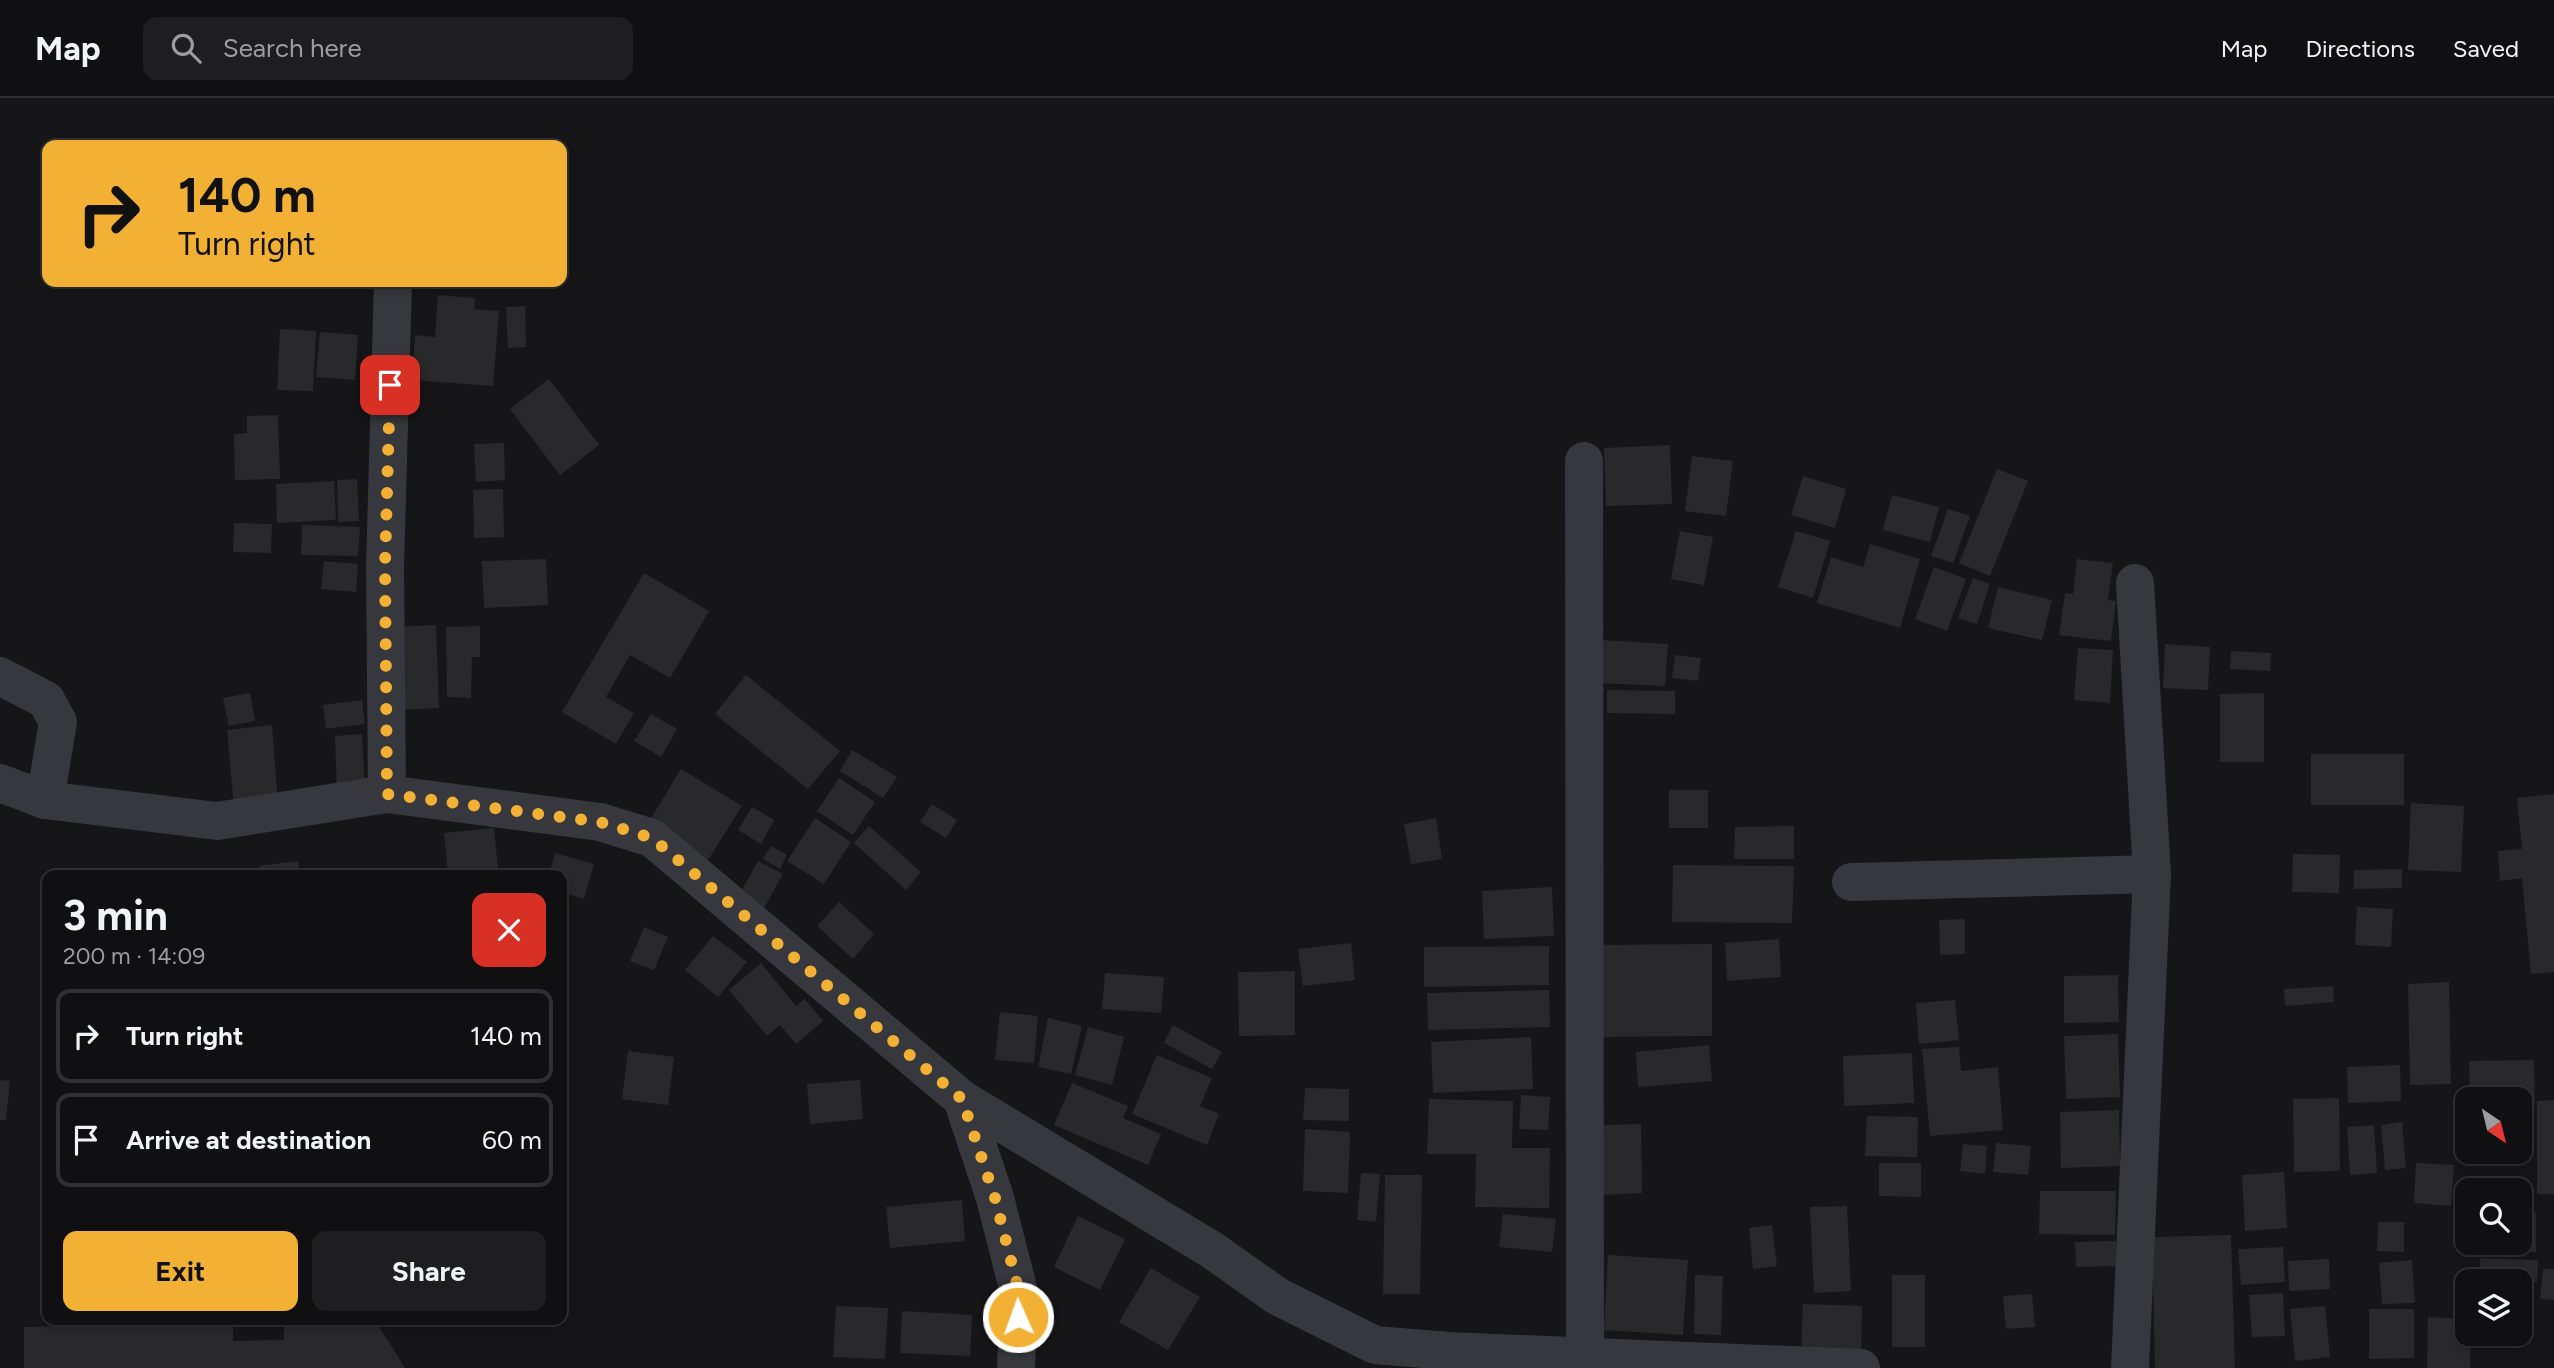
<!DOCTYPE html>
<html lang="en">
<head>
<meta charset="utf-8">
<style>
	:root { --surface:#101012; --page:#1e1e20; --text:#f1f3f6; --muted:#9c9d9f; --line:#303032; --accent:#f2b134 }
	body { margin:0; font-family:Figtree,sans-serif; background:var(--page); color:var(--text); height:100vh; display:flex; flex-direction:column; font-size:26px; white-space:nowrap }
	* { box-sizing:border-box; margin:0 }
	p { font-size:23px; color:var(--muted) }
	.icon { flex:none; width:38px; height:38px; fill:none; stroke:currentColor; stroke-width:2; stroke-linecap:round; stroke-linejoin:round }
	.map { position:relative; flex:1; overflow:hidden }
	.sheet { position:absolute; left:42px; top:772px; width:525px; height:455px; display:flex; flex-direction:column; background:var(--surface); border-radius:14px; box-shadow:0 4px 10px #0003,0 0 0 2px var(--line) }
	.sheet>* { flex:none }
	.hud { position:absolute; left:42px; top:42px; width:525px; height:147px; border-radius:14px; box-shadow:0 4px 10px #0003,0 0 0 2px var(--line); background:#f2b134; color:#111; overflow:hidden }
	.needle { width:46px; rotate:145deg }
	.fabs { position:absolute; left:2455px; top:989px; display:grid; gap:14px }
	.fabs a { display:grid; place-items:center; width:77px; height:77px; border-radius:14px; background:var(--surface); box-shadow:0 4px 10px #0003,0 0 0 2px var(--line); font-size:35px }
	.pin { position:absolute; display:grid; place-items:center; width:60px; height:60px; color:#fff; margin:-30px; border-radius:14px; box-shadow:0 4px 10px #0006 }
	.me { position:absolute; width:77px; margin:-38px; rotate:358deg; stroke-linejoin:round; filter:drop-shadow(0 0 5px #0008) }
	.turn { display:flex; align-items:center; gap:24px; height:147px; padding:0 21px; font-size:32px }
	.turn .icon { width:91px; height:91px; stroke-width:2.5 }
	.turn b { display:block; font-size:49px; line-height:60px }
	.round { display:grid; place-items:center; flex:none; width:74px; height:74px; border-radius:14px; background:var(--page) }
	.head { display:flex; align-items:center; justify-content:space-between; height:119px; padding:0 21px }
	h1 { font-size:42px; font-weight:700; line-height:52px }
	.button { display:flex; gap:14px; margin-top:auto; padding:14px 21px }
	.button a { flex:1; height:80px; border-radius:14px; background:var(--accent); color:#111; font-size:28px; font-weight:700; line-height:80px; text-align:center }
	.button a+a { background:var(--page); color:var(--text) }
	ul { padding:0; list-style:none }
	li { display:flex; align-items:center; gap:21px; height:94px; margin:0 14px 10px; padding:0 7px; border:4px solid var(--line); border-radius:14px }
	li div { flex:1 }
	li b { display:block; font-size:26px }
	li em { font-style:normal }
	header { display:flex; align-items:center; gap:42px; box-sizing:border-box; height:98px; padding:0 35px; background:var(--surface); border-bottom:2px solid var(--line) }
	header strong { font-size:33px }
	nav { display:flex; gap:38px; margin-inline-start:auto; font-size:24px }
	.search { width:490px; height:63px; background:var(--page); display:flex; align-items:center; gap:18px; box-sizing:border-box; padding:0 24px; border-radius:14px; color:var(--muted); font-size:26px }
	.map>svg:first-child { display:block }
</style>
</head>
<body>
<header>
<strong>Map</strong>
<div class="search"><svg class="icon" aria-label="search" viewBox="0 0 24 24"><circle cx="10" cy="10" r="6"/><path d="M15 15l6 6"/></svg>Search here</div>
<nav><a>Map</a><a>Directions</a><a>Saved</a></nav>
</header>
<div class="map">
<svg width="2554" height="1270" viewBox="0 0 2554 1270">
	<rect width="100%" height="100%" fill="#161618"/>
	<g fill="#29292c">
		<path d="M438 197 475 200 474 211 499 213 493 288 412 282 415 237 435 239Z"/>
		<path d="M525 208 526 249 508 250 506 209Z"/>
		<path d="M280 231 316 233 313 293 277 292Z"/>
		<path d="M320 234 358 237 355 282 316 279Z"/>
		<path d="M549 281 599 347 560 377 510 311Z"/>
		<path d="M278 317 280 381 235 382 234 336 247 335V318Z"/>
		<path d="M504 345 505 382 476 384 474 346Z"/>
		<path d="M1670 347 1672 406 1606 408 1604 350Z"/>
		<path d="M1692 358 1733 363 1726 418 1685 413Z"/>
		<path d="M1997 371 2028 383 1990 478 1959 465Z"/>
		<path d="M1803 378 1846 391 1835 430 1791 417Z"/>
		<path d="M357 381 359 423 338 424 337 382Z"/>
		<path d="M334 383 336 422 277 425 276 386Z"/>
		<path d="M503 391 504 439 474 440 473 392Z"/>
		<path d="M1892 397 1939 409 1930 444 1883 432Z"/>
		<path d="M1948 411 1970 418 1953 465 1931 458Z"/>
		<path d="M234 425 272 426 271 455 233 454Z"/>
		<path d="M302 427 360 429 358 458 301 457Z"/>
		<path d="M1680 433 1713 439 1704 487 1671 481Z"/>
		<path d="M1796 433 1830 443 1813 500 1778 489Z"/>
		<path d="M1870 446 1920 461 1900 530 1817 505 1831 459 1863 469Z"/>
		<path d="M546 461 548 507 484 510 482 463Z"/>
		<path d="M2077 461 2113 465 2108 502 2116 503 2111 543 2059 537 2065 495 2073 496Z"/>
		<path d="M324 463 358 466 356 494 321 491Z"/>
		<path d="M1934 469 1966 481 1947 533 1915 521Z"/>
		<path d="M644 475 709 513 670 580 630 557 606 599 634 615 616 646 562 614Z"/>
		<path d="M1973 480 1990 486 1977 526 1958 520Z"/>
		<path d="M1998 489 2052 502 2042 542 1988 530Z"/>
		<path d="M436 527 439 610 395 612 393 529Z"/>
		<path d="M480 528V559H472L471 600 447 599 446 529Z"/>
		<path d="M1601 542 1668 546 1665 588 1598 585Z"/>
		<path d="M2165 546 2210 549 2208 592 2163 590Z"/>
		<path d="M2078 550 2113 552 2110 605 2074 602Z"/>
		<path d="M2231 553 2271 555 2270 573 2230 571Z"/>
		<path d="M1675 557 1701 560 1698 583 1672 580Z"/>
		<path d="M746 577 840 653 808 691 715 616Z"/>
		<path d="M1607 592 1675 593V616L1607 615Z"/>
		<path d="M250 595 255 623 229 628 223 600Z"/>
		<path d="M2264 595V664H2220V596Z"/>
		<path d="M362 602 365 626 326 631 323 607Z"/>
		<path d="M651 616 677 631 661 659 634 643Z"/>
		<path d="M272 627 278 706 234 710 227 632Z"/>
		<path d="M362 636 365 694 337 696 335 638Z"/>
		<path d="M852 652 897 679 883 700 840 673Z"/>
		<rect x="2311" y="656" width="93" height="51"/>
		<path d="M681 671 742 708 708 762 648 725Z"/>
		<path d="M839 680 875 704 853 737 817 713Z"/>
		<rect x="1669" y="692" width="39" height="38"/>
		<path d="M2554 696V874L2531 876 2522 780 2500 783 2498 753 2522 751 2517 700Z"/>
		<path d="M2411 705 2464 708 2461 774 2408 772Z"/>
		<path d="M932 706 957 722 946 740 920 724Z"/>
		<path d="M752 709 774 722 761 746 738 732Z"/>
		<path d="M815 720 851 744 824 786 787 763Z"/>
		<path d="M1436 720 1442 761 1411 766 1404 726Z"/>
		<path d="M869 728 921 774 906 792 854 745Z"/>
		<path d="M1794 728V761H1734L1735 729Z"/>
		<path d="M494 730 498 770 448 775 444 735Z"/>
		<path d="M771 748 787 757 780 771 763 761Z"/>
		<path d="M555 755 594 766 584 801 562 794V777H549Z"/>
		<path d="M2293 756 2340 757 2339 795 2292 794Z"/>
		<path d="M298 763 300 777H260L259 768Z"/>
		<path d="M758 763 783 776 762 814 737 801Z"/>
		<path d="M1673 767 1794 768 1792 825 1672 824Z"/>
		<path d="M2402 771V790L2354 791V772Z"/>
		<path d="M1552 789 1554 838 1484 841 1482 793Z"/>
		<path d="M839 804 874 836 853 861 817 828Z"/>
		<path d="M2357 809 2393 811 2391 849 2355 847Z"/>
		<path d="M1965 821V856L1940 857 1939 822Z"/>
		<path d="M644 829 668 839 654 872 630 863Z"/>
		<path d="M713 838 747 864 718 899 685 872Z"/>
		<path d="M1779 841 1781 879 1727 883 1725 845Z"/>
		<path d="M1351 845 1355 882 1303 888 1298 851Z"/>
		<path d="M1712 846V938L1589 939V847Z"/>
		<path d="M1549 848V887L1424 889V849Z"/>
		<path d="M761 865 796 908 805 901 823 923 796 946 780 927 767 938 729 892Z"/>
		<path d="M1295 873V937L1239 938 1238 874Z"/>
		<path d="M1105 875 1164 879 1161 915 1102 911Z"/>
		<path d="M2118 877 2119 924 2064 925V878Z"/>
		<path d="M2449 884 2451 986 2410 987 2408 886Z"/>
		<path d="M2333 888 2334 904 2285 908 2284 891Z"/>
		<path d="M1549 892 1550 929 1428 932 1427 895Z"/>
		<path d="M1955 902 1959 942 1919 946 1916 905Z"/>
		<path d="M1000 914 1038 918 1034 965 995 962Z"/>
		<path d="M1048 920 1082 928 1071 976 1038 969Z"/>
		<path d="M1173 927 1222 954 1212 971 1164 945Z"/>
		<path d="M1088 929 1124 939 1112 987 1075 977Z"/>
		<path d="M2118 936 2120 999 2066 1001 2064 938Z"/>
		<path d="M1531 939 1533 991 1433 995 1431 944Z"/>
		<path d="M1709 947 1712 983 1638 989 1636 954Z"/>
		<path d="M1959 949 1961 973 1998 969 2003 1032 1930 1038 1922 951Z"/>
		<path d="M628 953 674 959 668 1007 622 1001Z"/>
		<path d="M1912 955 1914 1005 1844 1008 1843 958Z"/>
		<path d="M1157 957 1212 980 1200 1008 1219 1016 1207 1047 1132 1016Z"/>
		<path d="M2534 962 2535 1008 2520 1009V1001H2470L2469 963Z"/>
		<path d="M2400 967 2401 1003 2348 1005 2347 969Z"/>
		<path d="M0 982 10 983 6 1022H0Z"/>
		<path d="M860 982 863 1021 810 1026 807 986Z"/>
		<path d="M1072 985 1128 1008 1123 1020 1161 1036 1148 1067 1054 1027Z"/>
		<path d="M1305 990 1349 991V1023L1303 1022Z"/>
		<path d="M1521 997 1550 999 1548 1032 1519 1031Z"/>
		<path d="M2339 1000 2340 1073 2294 1074 2293 1001Z"/>
		<path d="M1429 1001 1513 1003 1512 1050H1550L1549 1110 1475 1109 1476 1056H1427Z"/>
		<path d="M2554 1002V1096H2537V1003Z"/>
		<path d="M2119 1012 2120 1068 2061 1070 2060 1014Z"/>
		<path d="M1867 1018 1918 1019 1917 1059 1865 1058Z"/>
		<path d="M2402 1024 2406 1070 2385 1072 2381 1027Z"/>
		<path d="M1641 1026 1642 1095 1603 1097 1602 1027Z"/>
		<path d="M2374 1027 2377 1075 2350 1077 2347 1029Z"/>
		<path d="M1305 1031 1350 1034 1348 1095 1303 1093Z"/>
		<path d="M1996 1045 2031 1048 2028 1077 1993 1074Z"/>
		<path d="M1963 1046 1987 1048 1985 1076 1960 1073Z"/>
		<path d="M1879 1065H1921V1099L1879 1098Z"/>
		<path d="M2416 1065 2454 1067 2451 1108 2414 1105Z"/>
		<path d="M2284 1074 2287 1130 2245 1133 2242 1077Z"/>
		<path d="M1361 1075 1380 1076 1376 1124 1357 1122Z"/>
		<path d="M1385 1077H1422L1420 1196H1383Z"/>
		<path d="M2040 1093H2116L2115 1137 2039 1136Z"/>
		<path d="M962 1102 965 1143 890 1150 886 1109Z"/>
		<path d="M1847 1108 1851 1193 1814 1195 1810 1109Z"/>
		<path d="M2520 1114 2536 1115V1154L2475 1153 2476 1144H2520Z"/>
		<path d="M1503 1116 1556 1121 1552 1154 1499 1149Z"/>
		<path d="M1078 1118 1125 1141 1100 1192 1054 1169Z"/>
		<path d="M2378 1124H2404V1154L2377 1153Z"/>
		<path d="M1772 1127 1777 1168 1753 1171 1749 1130Z"/>
		<path d="M2231 1137 2235 1270H2155L2152 1139Z"/>
		<path d="M2116 1143V1168L2076 1169 2075 1144Z"/>
		<path d="M2283 1149 2285 1184 2241 1187 2238 1151Z"/>
		<path d="M1608 1157 1688 1162 1683 1237 1604 1232Z"/>
		<path d="M2480 1160 2538 1162 2537 1184 2479 1182Z"/>
		<path d="M2329 1161 2330 1191 2289 1193 2288 1163Z"/>
		<path d="M2412 1162 2415 1205 2382 1206 2379 1165Z"/>
		<path d="M1151 1170 1200 1199 1168 1252 1119 1224Z"/>
		<path d="M2543 1171H2554V1202L2540 1201Z"/>
		<path d="M1695 1177 1723 1178 1721 1237 1694 1236Z"/>
		<rect x="1892" y="1177" width="33" height="72"/>
		<path d="M2283 1195 2285 1238 2252 1239 2249 1197Z"/>
		<path d="M2032 1196 2035 1229 2006 1231 2003 1198Z"/>
		<path d="M1803 1206 1862 1208 1861 1258 1801 1256Z"/>
		<path d="M836 1208 888 1210 885 1261 833 1259Z"/>
		<path d="M2325 1208 2330 1259 2295 1263 2290 1211Z"/>
		<path d="M2369 1211H2414V1260L2369 1261Z"/>
		<path d="M902 1213 972 1217 970 1258 900 1255Z"/>
		<path d="M2428 1219 2468 1221V1236H2471L2470 1270H2427Z"/>
		<path d="M120 1222H233V1243L284 1242V1222H375L405 1270H24V1229L120 1227Z"/>
	</g>
	<g fill="none" stroke-linecap="round" stroke-linejoin="round">
		<g stroke="#37383d" stroke-width="38">
			<path d="M1584 363 1585 1270"/>
			<path d="M0 578 46 602 58 624 45 702"/>
			<path d="M0 685 45 702 217 723 387 696 600 724 652 740 962 1001 1212 1152 1277 1198 1375 1247 1448 1253 1861 1270"/>
			<path d="M387 696 385 468 393 184"/>
			<path d="M1851 784 2152 776"/>
			<path d="M962 1001 995 1100 1019 1194 1016 1270"/>
			<path d="M2130 1270 2152 776 2135 485"/>
		</g>
	</g>
	<g fill="none" stroke-linecap="round" stroke-linejoin="round">
		<path stroke="#f2b134" stroke-width="12" stroke-dasharray="0 21.6" d="M390 287 385 468 387 696 600 724 652 740 962 1001 995 1100 1019 1194 1018 1219"/>
	</g>
</svg>
<div class="fabs">
<a><svg class="needle" viewBox="-14 -14 28 28"><path d="M0-13l5 13h-10z" fill="#e53935"/><path d="M0 13l5-13h-10z" fill="#9c9d9f"/></svg></a>
<a><svg class="icon" aria-label="search" viewBox="0 0 24 24"><circle cx="10" cy="10" r="6"/><path d="M15 15l6 6"/></svg></a>
<a><svg class="icon" aria-label="layers" viewBox="0 0 24 24"><path d="M12 4l9 5-9 5-9-5zM3 14l9 5 9-5"/></svg></a>
</div>
<div class="pin" style="left:390px;top:287px;background:#d93025"><svg class="icon" aria-label="arrive" viewBox="0 0 24 24"><path d="M6 21V4h12l-3 4 3 4H6"/></svg></div>
<svg class="me" style="left:1018px;top:1219px" viewBox="-20 -20 40 40"><circle r="17" fill="#f2b134" stroke="#fff" stroke-width="3"/><path d="M0-11L8 9 0 5-8 9z" fill="#fff"/></svg>
<div class="hud">
<div class="turn"><svg class="icon" aria-label="right" viewBox="0 0 24 24"><path d="M7 20v-9h11M14 6l5 5-5 5"/></svg><div><b>140 m</b>Turn right</div></div>
</div>
<section class="sheet">
<div class="head"><div><h1>3 min</h1><p>200 m · 14:09</p></div><a class="round" style="background:#d93025;color:#fff"><svg class="icon" aria-label="close" viewBox="0 0 24 24"><path d="M6 6l12 12M18 6L6 18"/></svg></a></div>
<ul>
<li><svg class="icon" aria-label="right" viewBox="0 0 24 24"><path d="M7 20v-9h11M14 6l5 5-5 5"/></svg><div><b>Turn right</b></div><em>140 m</em></li>
<li><svg class="icon" aria-label="arrive" viewBox="0 0 24 24"><path d="M6 21V4h12l-3 4 3 4H6"/></svg><div><b>Arrive at destination</b></div><em>60 m</em></li>
</ul>
<div class="button"><a>Exit</a><a>Share</a></div>
</section>
</div>
</body>
</html>
